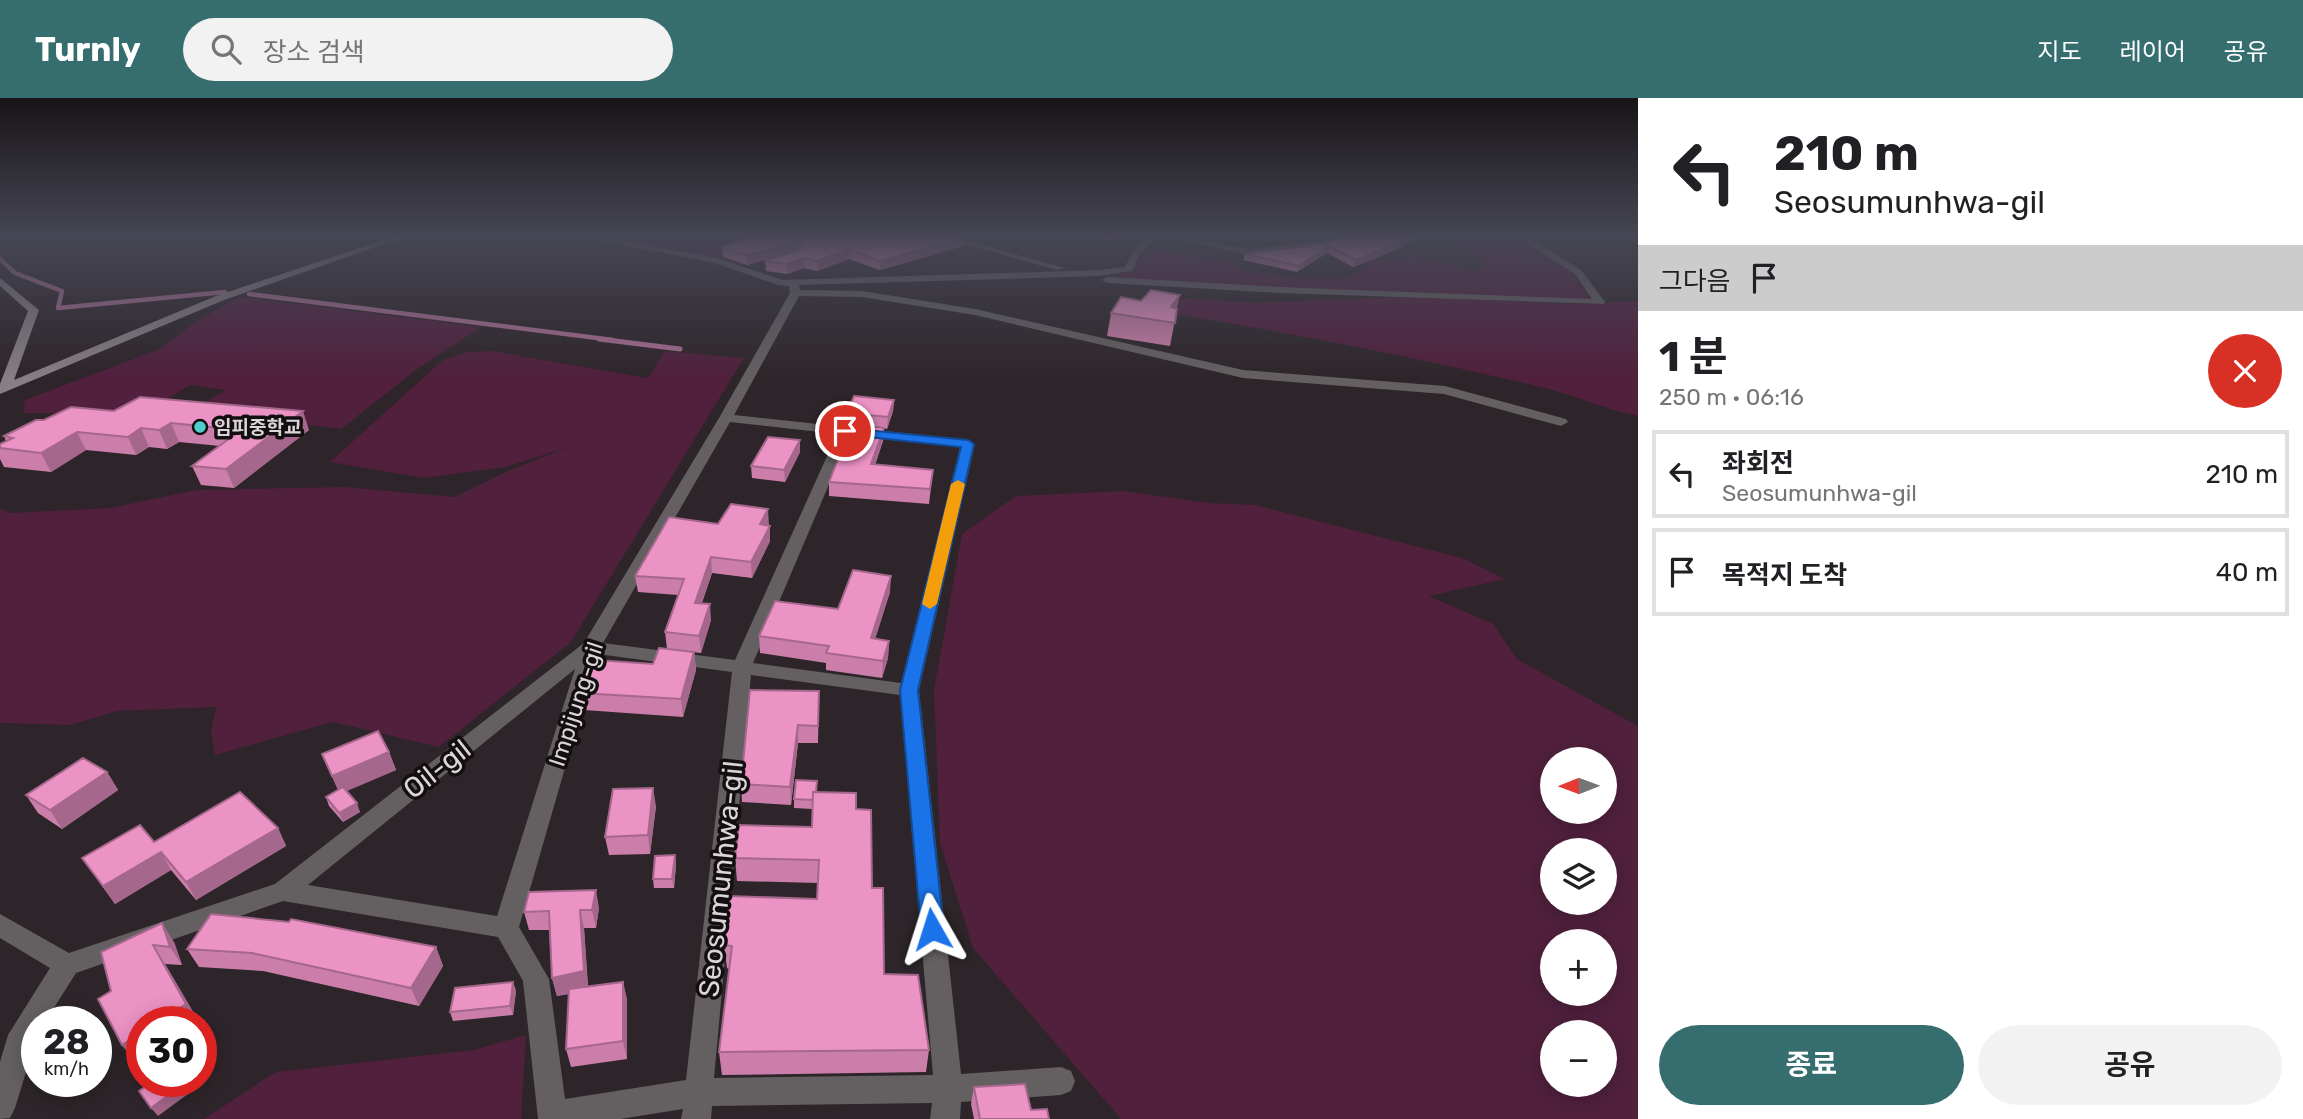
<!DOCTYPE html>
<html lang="ko">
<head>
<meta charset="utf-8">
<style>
	:root { --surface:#fff; --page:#f2f2f2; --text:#202124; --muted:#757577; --line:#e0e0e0; --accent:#366e70 }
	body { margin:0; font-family:Rubik,"Noto Sans KR",sans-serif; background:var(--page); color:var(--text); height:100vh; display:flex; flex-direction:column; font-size:26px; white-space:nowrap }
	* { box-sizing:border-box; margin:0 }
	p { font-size:23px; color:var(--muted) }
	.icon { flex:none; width:38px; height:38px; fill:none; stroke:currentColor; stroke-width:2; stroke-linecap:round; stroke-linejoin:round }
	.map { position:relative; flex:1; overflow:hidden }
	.details { display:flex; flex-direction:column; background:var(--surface); width:665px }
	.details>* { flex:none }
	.top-card { background:#fff; color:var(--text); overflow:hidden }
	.needle { width:46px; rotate:269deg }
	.fabs { position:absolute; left:1540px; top:649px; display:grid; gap:14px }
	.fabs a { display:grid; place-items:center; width:77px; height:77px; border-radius:50%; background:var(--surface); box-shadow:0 4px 18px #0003; font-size:35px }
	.speed { position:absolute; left:21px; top:908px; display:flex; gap:14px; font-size:35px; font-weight:700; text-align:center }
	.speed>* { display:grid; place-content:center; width:91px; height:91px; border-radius:50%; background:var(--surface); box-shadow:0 4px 18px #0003; line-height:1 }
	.speed small { font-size:18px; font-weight:400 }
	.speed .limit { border:10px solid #d22; background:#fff; color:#111 }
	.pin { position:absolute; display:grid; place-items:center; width:60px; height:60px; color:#fff; margin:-30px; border:4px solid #fff; border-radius:50%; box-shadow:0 2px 7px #0007 }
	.me { position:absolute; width:77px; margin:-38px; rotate:354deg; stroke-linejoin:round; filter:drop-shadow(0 0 5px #0008) }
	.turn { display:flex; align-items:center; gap:24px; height:147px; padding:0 21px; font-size:32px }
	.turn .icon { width:91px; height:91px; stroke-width:2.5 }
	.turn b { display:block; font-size:49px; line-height:60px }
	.then { display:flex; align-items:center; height:66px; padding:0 21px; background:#0003; gap:14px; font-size:26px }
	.round { display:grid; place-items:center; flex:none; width:74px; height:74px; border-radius:37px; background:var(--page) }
	.overview { display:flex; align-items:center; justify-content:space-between; height:119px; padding:0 21px }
	h1 { font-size:42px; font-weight:700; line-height:52px }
	.primary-button { display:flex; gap:14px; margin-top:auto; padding:14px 21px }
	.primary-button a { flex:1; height:80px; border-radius:42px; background:var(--accent); color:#fff; font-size:28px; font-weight:700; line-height:80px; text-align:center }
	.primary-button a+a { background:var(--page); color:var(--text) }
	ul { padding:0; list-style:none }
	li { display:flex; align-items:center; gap:21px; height:88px; margin:0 14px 10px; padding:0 7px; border:4px solid var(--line); border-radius:0px }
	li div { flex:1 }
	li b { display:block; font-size:26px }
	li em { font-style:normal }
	header { display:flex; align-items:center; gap:42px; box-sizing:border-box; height:98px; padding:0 35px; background:var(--accent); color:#fff }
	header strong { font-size:33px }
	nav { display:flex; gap:38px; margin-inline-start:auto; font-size:24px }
	.search { width:490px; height:63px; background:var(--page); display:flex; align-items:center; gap:18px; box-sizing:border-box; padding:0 24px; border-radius:38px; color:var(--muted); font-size:26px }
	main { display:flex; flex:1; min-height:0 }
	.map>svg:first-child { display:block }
</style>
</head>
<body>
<header>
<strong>Turnly</strong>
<div class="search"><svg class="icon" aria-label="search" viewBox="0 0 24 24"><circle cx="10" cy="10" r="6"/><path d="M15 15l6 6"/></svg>장소 검색</div>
<nav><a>지도</a><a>레이어</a><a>공유</a></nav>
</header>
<main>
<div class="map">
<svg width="1638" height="1021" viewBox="0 0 1638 1021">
	<rect width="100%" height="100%" fill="#2d2529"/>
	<g fill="#50203d" fill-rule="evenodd">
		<path d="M606 138H768L713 160Z"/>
		<path d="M1454 138H1515L1569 171 1591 202 1400 193 1328 196 1108 179C1126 176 1135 171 1143 154L1159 151 1201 160 1230 163 1241 173 1301 180H1343L1368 169 1366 163 1415 158 1480 173 1481 160Z"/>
		<path d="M239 199 481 229 416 272 341 331 191 313 225 292 190 287 142 316 23 315 25 302 160 251 195 224Z"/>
		<path d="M1405 199C1465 199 1524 205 1584 206 1602 206 1619 202 1638 204V318C1603 311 1575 297 1541 289 1414 259 1287 234 1158 213L1182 200 1254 205Z"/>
		<path d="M492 253 648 280 665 253 744 260 571 544 439 649 333 624 215 657 211 633 216 609 117 613 71 627 0 625V410L11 415 110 410 196 392 346 389 454 399 508 373 568 349 506 369 424 380 330 364 443 262 468 254Z"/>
		<path d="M1124 393 1208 405 1255 407 1462 460 1505 481 1429 498 1493 526 1517 561 1638 628V1021H1121L973 850 940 745 934 592 962 436 1016 398ZM1552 662H1605V714H1552ZM1552 752H1605V805H1552ZM1552 844H1605V896H1552ZM1552 934H1605V987H1552Z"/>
		<path d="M526 937 521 1021H204L276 974 473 952Z"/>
	</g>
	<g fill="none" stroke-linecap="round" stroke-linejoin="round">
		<g stroke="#a76d91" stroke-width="4.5">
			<path d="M0 161 15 175 62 193 58 210 225 194"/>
			<path d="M249 196 613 242"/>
		</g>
		<path stroke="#a76d91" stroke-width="5" d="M599 241 680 251"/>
		<g fill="#646062" fill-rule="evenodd">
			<path d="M576 138H594L717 160 783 182 1099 172 1125 169 1133 153 1149 138H1158L1140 156 1132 173 1099 178 799 187 800 192 862 193 975 211 1243 272 1445 288 1566 321 1568 324 1561 328 1444 296 1243 280 975 217 862 199 799 198 734 317 968 342 975 346 919 592 961 976 1061 969 1071 973 1075 983 1071 993 1061 997 961 1004 960 1021H930L932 1005 712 1008 711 1021H681L683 1011 620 1021H538L523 883 498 839 283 803 76 875 45 924H37V938L15 1010 10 1020 0 1021V964L8 937 50 870 0 840V816L69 855 275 786 584 545 719 320 790 195 789 188 778 187 715 165ZM730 324 837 336 735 562 603 545ZM850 337 960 349 901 585 753 565ZM598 556 732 574 686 982 565 1001 549 881 519 829ZM575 571 497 818 308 787ZM751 577 900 597 933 977 714 980Z"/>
			<path d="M937 138H951L1065 170 1057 172Z"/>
			<path d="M1165 138H1181L1248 151 1365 138 1312 151 1248 157Z"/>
			<path d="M1516 138H1526L1581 172 1605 204 1604 206 1280 195 1107 185 1102 182 1107 179 1280 189 1592 201 1575 176Z"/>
		</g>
		<path fill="#867f83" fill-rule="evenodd" d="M395 138H407L224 202 0 296V286L28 213 0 188V180L39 212 14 282 216 198Z"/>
	</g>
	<g fill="#cb7eaa">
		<path d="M756 138 965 139 964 148 880 172 849 161 817 173 804 170 787 176 766 173 765 163 792 154 747 167 723 159 722 149Z"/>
		<path d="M1092 138H1119L1113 143Z"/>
		<path d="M1199 138H1214V140Z"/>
		<path d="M1414 142 1404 146 1403 149 1353 169 1327 155 1297 174 1243 162 1245 156 1314 147Z"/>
		<path d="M1177 211 1170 248 1107 238 1111 215Z"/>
		<path d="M894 302 893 313 887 331 884 330 883 343 875 366 933 372 929 406 829 398V384L852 327 847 326V315Z"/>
		<path d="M114 313 309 332 234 390 201 387 192 368 220 348 179 344 167 351 149 349 136 357 86 352 51 374 4 369 0 361V350L6 343 4 338 44 322Z"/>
		<path d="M800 342V354L785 384 752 380 751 368Z"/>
		<path d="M718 426 769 427 770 443 752 480 712 475 702 505 711 522 701 555 667 551 665 534 678 497 638 494 635 478Z"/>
		<path d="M890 494 875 541 889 543 888 560 882 580 826 572V565L760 555 759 538Z"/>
		<path d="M694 554 696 572 683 619 584 612 581 595 653 566Z"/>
		<path d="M819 593 818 645H798L791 707 742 704 741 686Z"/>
		<path d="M389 654 396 672 346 693 360 714 343 724 329 708 326 699 338 692 322 656Z"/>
		<path d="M107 674 118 692 62 731 38 715 26 697Z"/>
		<path d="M817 694 856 711 872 790 884 876 929 952 926 974 722 977 719 954 729 871 727 870 724 847 817 801 818 785 737 783 735 760 812 729V711L794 710V701Z"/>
		<path d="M656 708 650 756 609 757 605 739Z"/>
		<path d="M278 730 286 748 196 802 171 772 115 806 82 760 154 744Z"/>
		<path d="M675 757 676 766 674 790H654L653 781Z"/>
		<path d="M599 810 596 830H584L588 888 623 884 627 902V961L571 969 566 951 569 896 557 898 552 880 549 832H529L524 814Z"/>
		<path d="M174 844 182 867 165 866 199 924 136 965 122 947 111 893 101 854Z"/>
		<path d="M436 849 443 868 419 908 263 873 199 869 187 851Z"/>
		<path d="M513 884 516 893 513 917 453 923 450 914Z"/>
		<path d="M974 989 1031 1012 1049 1021H974L971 1006Z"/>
	</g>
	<g fill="#a5678b">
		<path d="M1411 138H1416L1414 142 1404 146 1403 149 1353 169 1355 162Z"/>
		<path d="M965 139 964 148 880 172V163Z"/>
		<path d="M798 143V152L747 167V157Z"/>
		<path d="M1329 148 1327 155 1297 174 1299 168Z"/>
		<path d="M849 151V161L817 173V163Z"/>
		<path d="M804 160V170L787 176V166Z"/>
		<path d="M1180 197 1175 219 1171 209Z"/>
		<path d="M894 302 893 313 887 331 888 319Z"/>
		<path d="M303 313 309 332 234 390 226 371Z"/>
		<path d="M171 325 179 344 167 351 159 332Z"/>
		<path d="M141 330 149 349 136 357 128 339Z"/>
		<path d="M884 330 883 343 871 380V366Z"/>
		<path d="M77 334 86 352 51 374 41 355Z"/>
		<path d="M800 342V354L785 384 784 372Z"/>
		<path d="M768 411 769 427 761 442 760 426Z"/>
		<path d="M770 428V443L752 480 751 464Z"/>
		<path d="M711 459 712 475 696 521 695 505Z"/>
		<path d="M891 478 890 494 870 557 871 540Z"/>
		<path d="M710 506 711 522 701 555 699 538Z"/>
		<path d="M889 543 888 560 882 580 883 563Z"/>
		<path d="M694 554 696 572 683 619 681 601Z"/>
		<path d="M798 627V645L791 707 790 689Z"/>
		<path d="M389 654 396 672 340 696 332 678Z"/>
		<path d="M107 674 118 692 62 731 50 712Z"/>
		<path d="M653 690 656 708 650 756 648 737Z"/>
		<path d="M357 705 360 714 343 724 339 715Z"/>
		<path d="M278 730 286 748 196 802 186 784Z"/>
		<path d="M161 754 171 772 115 806 103 788Z"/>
		<path d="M675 757 676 766 674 790 672 781Z"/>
		<path d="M596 792 599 810 596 830 592 812Z"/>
		<path d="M580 812 584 830 588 891 557 898 552 880Z"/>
		<path d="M162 825 174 844 182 867 170 849Z"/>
		<path d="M153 847 165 866 199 924H158Z"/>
		<path d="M436 849 443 868 419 908 411 890Z"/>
		<path d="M513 884 516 893 513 917 510 908Z"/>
		<path d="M623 884 627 902V961L623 943Z"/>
		<path d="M142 934V961L136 965 122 947Z"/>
		<path d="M186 984H192L196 990 158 1018 151 1010Z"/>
	</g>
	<g fill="#ec93c6" stroke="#a5678b" stroke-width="2">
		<path d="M756 138H961L965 139 880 163 849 151 817 163 804 160 787 166 765 163 800 152 802 145 798 143 747 157 722 149Z"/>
		<path d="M1353 138H1411L1400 142 1405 143 1355 162 1329 148 1299 168 1245 156 1314 147Z"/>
		<path d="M1151 192 1180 197 1171 209 1177 211 1175 225 1111 215 1121 199 1141 203Z"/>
		<path d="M854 298 894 302 888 319 847 315Z"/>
		<path d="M140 299 303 313 226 371 192 368 241 332 171 325 159 332 141 330 128 339 77 334 41 355 0 350V346L13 340 4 338 36 322H44L71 309 114 313Z"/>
		<path d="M852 326 884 330 871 366 933 372 930 391 829 384Z"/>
		<path d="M768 339 800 342 784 372 751 368Z"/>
		<path d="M731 406 768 411 760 426 770 428 751 464 711 459 695 505 710 506 699 538 665 534 684 481 635 478 669 419 718 426Z"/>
		<path d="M853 472 891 478 871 540 889 543 883 563 826 555 829 548 759 538 775 503 838 511Z"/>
		<path d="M659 550 694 554 681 601 581 595 596 562 653 566Z"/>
		<path d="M750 592 819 593 818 628 798 627 790 689 741 686Z"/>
		<path d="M378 633 389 654 332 678 322 656Z"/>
		<path d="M83 660 107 674 50 712 26 697Z"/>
		<path d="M796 682 817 683 816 694H813V702L794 701Z"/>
		<path d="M343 689 357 705 339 715 326 699Z"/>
		<path d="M653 690 648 737 605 739 613 691Z"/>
		<path d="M240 694 278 730 186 784 161 754 103 788 82 760 140 727 154 744Z"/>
		<path d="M813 694 856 695V711L871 712 872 790H883L884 876 918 877 929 952 719 954 732 848 724 847 729 798 817 801 819 762 735 760 739 727 812 729Z"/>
		<path d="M675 757 672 781H653L655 758Z"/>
		<path d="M596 792 592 812H580L584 873 552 880 549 813 524 814 529 794Z"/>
		<path d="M211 816 289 824 291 821 436 849 411 890 252 855 187 851Z"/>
		<path d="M162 825 170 849 153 847 186 906 158 924H142V934L122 947 98 901 111 893 101 854Z"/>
		<path d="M513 884 510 908 450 914 455 890Z"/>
		<path d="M623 884V943L566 951 569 891Z"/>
		<path d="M152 984H186L151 1010 139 993Z"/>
		<path d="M1025 986 1031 1012 1047 1011 1049 1021H980L974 989Z"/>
	</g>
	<linearGradient id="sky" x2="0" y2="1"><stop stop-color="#191417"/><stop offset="0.49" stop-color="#464654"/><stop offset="1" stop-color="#464654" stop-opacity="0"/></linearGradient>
	<rect width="1638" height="281" fill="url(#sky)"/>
	<path fill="#1a73e8" stroke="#114b97" stroke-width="2" d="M845 330 968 342 974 346 918 592 944 831 940 838 932 841 924 838 921 831 900 592 961 349 841 336V331Z"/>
	<path fill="#f59e0b" d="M958 382 965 386 937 506 930 511 922 506 951 386Z"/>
	<circle fill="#52cdcd" stroke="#130f11" stroke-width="2.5" cx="200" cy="329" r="7"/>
	<g text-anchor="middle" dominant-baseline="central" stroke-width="7" stroke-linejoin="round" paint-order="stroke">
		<g font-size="19" font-weight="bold" fill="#dbd5d8" stroke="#130f11" text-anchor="start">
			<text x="214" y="329">임피중학교</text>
		</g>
		<g font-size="23" fill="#dbd5d8" stroke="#130f11">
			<text transform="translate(576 606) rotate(-72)">Impijung-gil</text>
		</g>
		<g font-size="28" fill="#dbd5d8" stroke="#130f11">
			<text transform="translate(437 671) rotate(-38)">Oil-gil</text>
			<text transform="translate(721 781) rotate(-84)">Seosumunhwa-gil</text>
		</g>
	</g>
</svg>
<div class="fabs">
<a><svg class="needle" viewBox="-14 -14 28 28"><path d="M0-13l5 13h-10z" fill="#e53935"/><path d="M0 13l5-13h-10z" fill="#757577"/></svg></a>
<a><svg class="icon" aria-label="layers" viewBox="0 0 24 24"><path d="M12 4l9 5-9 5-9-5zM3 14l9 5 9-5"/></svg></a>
<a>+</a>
<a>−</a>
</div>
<div class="speed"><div>28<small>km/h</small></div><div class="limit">30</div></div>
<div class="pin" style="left:845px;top:333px;background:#d93025"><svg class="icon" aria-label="arrive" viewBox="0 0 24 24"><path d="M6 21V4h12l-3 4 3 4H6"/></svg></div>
<svg class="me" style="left:932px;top:831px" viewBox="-20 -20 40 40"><path d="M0-17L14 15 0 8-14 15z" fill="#1a73e8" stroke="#fff" stroke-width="4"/></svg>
</div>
<section class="details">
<div class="top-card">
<div class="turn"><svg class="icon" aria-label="left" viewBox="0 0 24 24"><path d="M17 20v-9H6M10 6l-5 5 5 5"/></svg><div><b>210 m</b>Seosumunhwa-gil</div></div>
<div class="then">그다음<svg class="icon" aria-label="arrive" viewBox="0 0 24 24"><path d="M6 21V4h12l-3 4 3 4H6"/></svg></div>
</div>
<div class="overview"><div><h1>1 분</h1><p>250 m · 06:16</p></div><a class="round" style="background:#d93025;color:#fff"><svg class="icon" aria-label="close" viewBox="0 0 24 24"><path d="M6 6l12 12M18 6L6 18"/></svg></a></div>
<ul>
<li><svg class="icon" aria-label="left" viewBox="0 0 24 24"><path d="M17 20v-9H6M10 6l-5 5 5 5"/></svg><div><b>좌회전</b><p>Seosumunhwa-gil</p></div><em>210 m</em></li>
<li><svg class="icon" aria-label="arrive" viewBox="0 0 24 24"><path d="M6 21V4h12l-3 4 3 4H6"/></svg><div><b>목적지 도착</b></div><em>40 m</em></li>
</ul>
<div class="primary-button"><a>종료</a><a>공유</a></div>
</section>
</main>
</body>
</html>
